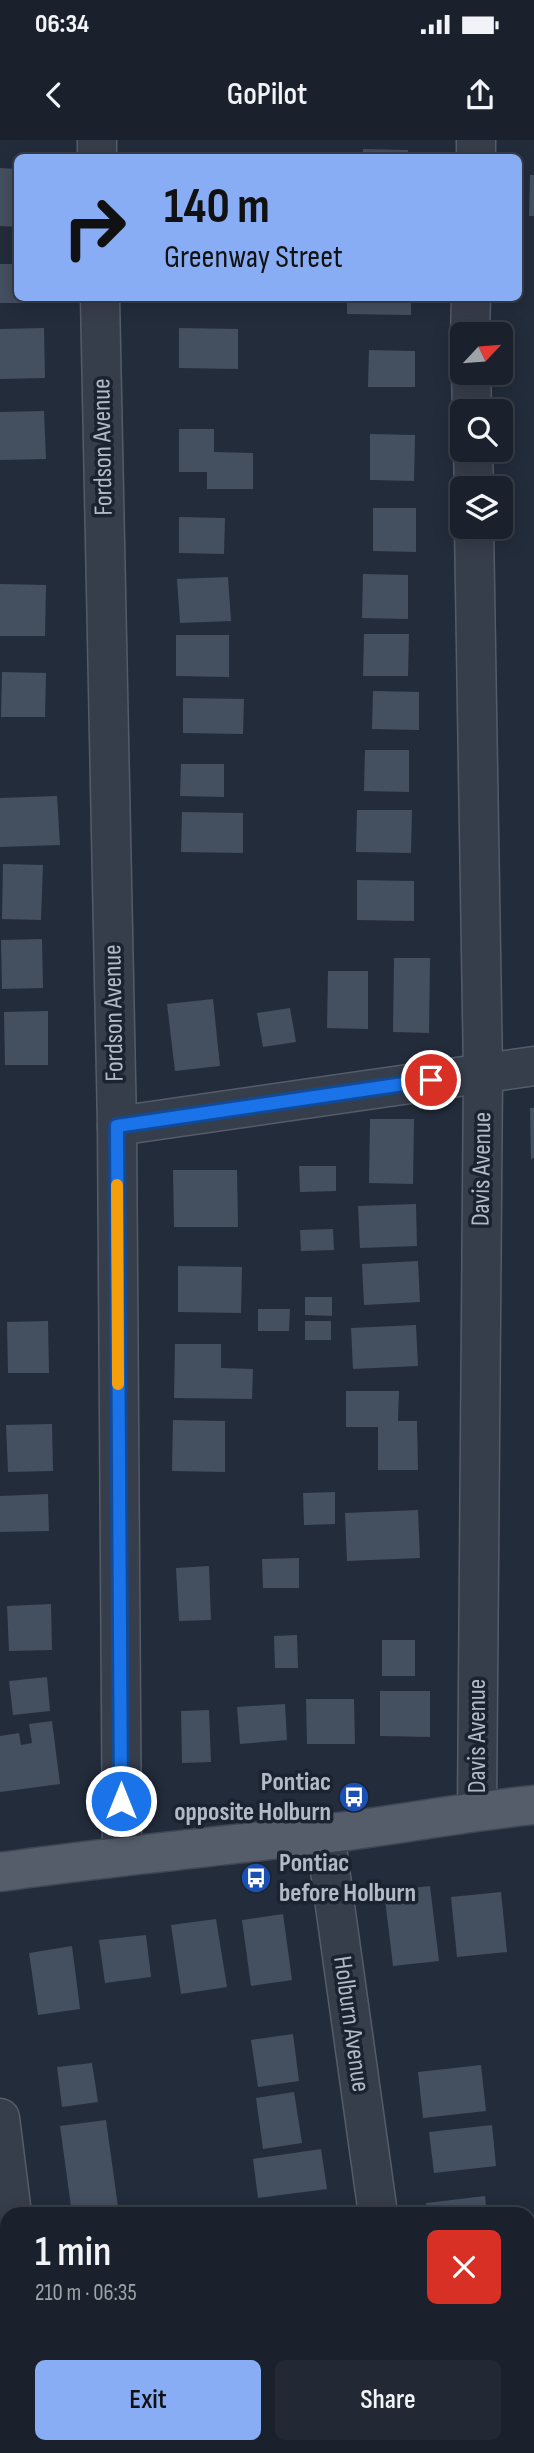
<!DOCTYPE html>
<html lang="en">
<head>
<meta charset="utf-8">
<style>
	:root { --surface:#1a212c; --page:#232934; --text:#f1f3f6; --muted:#9fa3a9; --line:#383e48; --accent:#89adf5 }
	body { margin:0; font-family:"Sofia Sans Condensed",sans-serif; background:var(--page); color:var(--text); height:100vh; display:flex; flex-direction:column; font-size:26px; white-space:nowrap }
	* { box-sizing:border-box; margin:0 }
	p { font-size:23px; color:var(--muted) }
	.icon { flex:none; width:38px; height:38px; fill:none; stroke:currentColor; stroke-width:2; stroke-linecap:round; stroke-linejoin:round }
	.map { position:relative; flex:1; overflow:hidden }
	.side { position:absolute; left:0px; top:2067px; width:536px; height:247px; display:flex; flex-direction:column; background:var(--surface); border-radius:21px 21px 0 0; box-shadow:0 4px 18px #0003,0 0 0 2px var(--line) }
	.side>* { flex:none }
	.guide { position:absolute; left:14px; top:14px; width:508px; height:147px; border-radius:10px; box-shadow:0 4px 18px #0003,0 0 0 2px var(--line); background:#89adf5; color:#111; overflow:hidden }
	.needle { width:46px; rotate:64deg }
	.buttons { position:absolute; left:450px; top:182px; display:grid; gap:14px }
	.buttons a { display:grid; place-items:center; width:63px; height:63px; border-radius:10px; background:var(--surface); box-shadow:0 4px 18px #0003,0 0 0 2px var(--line); font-size:35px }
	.pin { position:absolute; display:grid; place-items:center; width:60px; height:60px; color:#fff; margin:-30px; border:4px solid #fff; border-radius:50%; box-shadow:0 2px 7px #0007 }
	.me { position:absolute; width:77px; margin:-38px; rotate:0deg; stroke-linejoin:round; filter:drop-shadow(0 0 5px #0008) }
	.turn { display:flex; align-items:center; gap:24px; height:147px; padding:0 35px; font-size:32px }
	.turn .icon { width:91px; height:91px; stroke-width:2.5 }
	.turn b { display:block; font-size:49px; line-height:60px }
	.round { display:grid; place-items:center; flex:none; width:74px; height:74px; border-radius:10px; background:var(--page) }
	.overview { display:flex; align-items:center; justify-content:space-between; height:119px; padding:0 35px }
	h1 { font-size:42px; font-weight:600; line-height:52px }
	.cta { display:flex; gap:14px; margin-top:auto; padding:14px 35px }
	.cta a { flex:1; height:80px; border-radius:10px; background:var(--accent); color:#111; font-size:28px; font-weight:600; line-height:80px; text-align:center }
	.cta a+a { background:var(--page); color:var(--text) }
	.status { display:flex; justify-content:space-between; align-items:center; height:49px; padding:0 35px; background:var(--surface); direction:ltr }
	.status svg { height:19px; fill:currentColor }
	header { display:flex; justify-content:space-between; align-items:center; height:91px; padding:0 35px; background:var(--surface); font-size:32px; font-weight:600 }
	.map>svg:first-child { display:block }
</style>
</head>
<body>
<div class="status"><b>06:34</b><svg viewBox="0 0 49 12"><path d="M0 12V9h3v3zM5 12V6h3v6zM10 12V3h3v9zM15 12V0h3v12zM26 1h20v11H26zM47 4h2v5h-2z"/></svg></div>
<header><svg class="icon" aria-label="back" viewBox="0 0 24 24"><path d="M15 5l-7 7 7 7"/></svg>GoPilot<svg class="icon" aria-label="share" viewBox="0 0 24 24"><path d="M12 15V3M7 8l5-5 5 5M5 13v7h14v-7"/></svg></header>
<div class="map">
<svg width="534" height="2313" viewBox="0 0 534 2313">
	<rect width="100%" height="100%" fill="#232c3b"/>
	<g fill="#444f60">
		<path d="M363 9 408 10V18H363Z"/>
		<path d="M0 28 18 29V87L0 86Z"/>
		<path d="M530 35H534V76H529Z"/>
		<path d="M0 124H18V158H44V163H0Z"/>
		<path d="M347 158H411V175L347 174Z"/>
		<path d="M44 188 45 238 0 239V189Z"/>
		<path d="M179 188 238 189V229L179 228Z"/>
		<path d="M369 210 415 211V247H368Z"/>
		<path d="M44 271 46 319 0 320V272Z"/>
		<path d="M179 289H214V312L253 313V349H207V332H179Z"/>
		<path d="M370 294 415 295 414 341 370 340Z"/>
		<path d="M373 368H416V412L373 411Z"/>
		<path d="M179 377 225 378 224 414 179 413Z"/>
		<path d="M363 434 408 435V479L362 478Z"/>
		<path d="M228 437 231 481 180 483 177 439Z"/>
		<path d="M0 444 46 445 45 496H0Z"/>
		<path d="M364 494H409L408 536H363Z"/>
		<path d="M176 495H229V537L176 536Z"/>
		<path d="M2 532 46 533 45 577H1Z"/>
		<path d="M373 551 419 552V590L372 589Z"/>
		<path d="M183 558 244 559 243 594 183 593Z"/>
		<path d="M365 610H409V652L364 651Z"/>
		<path d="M181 624H224V657L180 656Z"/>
		<path d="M57 656 60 705 0 707V658Z"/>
		<path d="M357 670H412L411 713 356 712Z"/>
		<path d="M182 672 243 673V713L181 712Z"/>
		<path d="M3 724 43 725 41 780 2 779Z"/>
		<path d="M357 740 414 741V781L357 780Z"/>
		<path d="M42 799 43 848 2 849 1 800Z"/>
		<path d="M394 818H430L429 893 393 892Z"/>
		<path d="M328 831H368V889L327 888Z"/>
		<path d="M213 859 220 926 175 931 167 864Z"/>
		<path d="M290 868 296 902 263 907 257 873Z"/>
		<path d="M48 871V925H5L4 872Z"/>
		<path d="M530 968H534V1018L531 1019Z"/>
		<path d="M370 979H414L413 1044 369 1043Z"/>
		<path d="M299 1026H336V1051L300 1052Z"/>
		<path d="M173 1030H237L238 1087H174Z"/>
		<path d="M416 1064 417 1106 360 1108 358 1066Z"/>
		<path d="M333 1089 334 1110 301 1111 300 1090Z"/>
		<path d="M418 1121 420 1162 364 1165 362 1124Z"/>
		<path d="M178 1126 242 1127 241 1173 178 1172Z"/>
		<path d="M305 1157H332V1176L305 1175Z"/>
		<path d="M258 1169H290L289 1191H258Z"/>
		<path d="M48 1181 49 1233H8L7 1182Z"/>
		<rect x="305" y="1181" width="26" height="19"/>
		<path d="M416 1185 418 1226 353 1229 351 1188Z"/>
		<path d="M175 1204H221V1228L253 1229 252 1259 174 1258Z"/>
		<path d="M346 1251H399L398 1281H417L418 1330H378V1287H346Z"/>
		<path d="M173 1280 225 1281V1332L172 1331Z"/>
		<path d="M52 1284 53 1331 8 1332 6 1285Z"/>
		<path d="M335 1352V1384L304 1385 303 1353Z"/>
		<path d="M48 1354 49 1391 0 1392V1356Z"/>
		<path d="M418 1370 420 1418 347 1421 345 1373Z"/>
		<path d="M299 1418V1448H263L262 1419Z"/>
		<path d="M209 1426 211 1480 179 1481 176 1428Z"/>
		<path d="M51 1464 52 1510 9 1511 7 1466Z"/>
		<path d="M297 1495 298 1528H275L274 1496Z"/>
		<rect x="382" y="1500" width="33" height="36"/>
		<path d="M47 1537 50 1571 13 1575 9 1541Z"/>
		<path d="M380 1551H430V1597L380 1596Z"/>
		<path d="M306 1559H354L355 1604H307Z"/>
		<path d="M285 1564 287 1600 240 1604 237 1567Z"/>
		<path d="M209 1570 211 1622 182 1623 181 1571Z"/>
		<path d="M52 1581 60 1644 0 1652V1596L19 1593 21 1605 32 1603 29 1584Z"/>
		<path d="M430 1746 439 1821 393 1826 384 1751Z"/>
		<path d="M501 1752 507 1812 457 1817 451 1757Z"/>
		<path d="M283 1774 292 1840 251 1846 242 1780Z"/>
		<path d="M216 1779 227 1847 181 1854 171 1785Z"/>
		<path d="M146 1795 151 1837 105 1843 99 1800Z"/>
		<path d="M72 1806 80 1869 38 1875 29 1813Z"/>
		<path d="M293 1894 299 1941 258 1947 251 1900Z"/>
		<path d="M92 1923 98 1962 62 1967 57 1927Z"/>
		<path d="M481 1925 486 1971 423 1978 418 1932Z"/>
		<path d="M294 1952 302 2003 263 2009 256 1958Z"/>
		<path d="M106 1980 119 2074H72L60 1986Z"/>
		<path d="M492 1985 496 2026 434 2033 429 1992Z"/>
		<path d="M321 2009 327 2049 258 2058 253 2019Z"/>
		<path d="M485 2056 487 2074H428L426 2063Z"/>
		<path d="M112 2306H170L171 2313H112Z"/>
		<path d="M458 2306H525L526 2313H459Z"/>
	</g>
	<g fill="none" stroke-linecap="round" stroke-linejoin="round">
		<g stroke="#555c69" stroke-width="41">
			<g id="minor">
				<path d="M97 0V18"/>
				<path d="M476 18V0"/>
				<path d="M100 158 117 986 122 1716"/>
				<path d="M470 194 471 158"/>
				<path d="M471 233 472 271"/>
				<path d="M473 310 474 348"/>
				<path d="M474 387 483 932 477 1670"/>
				<path d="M117 986 534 926"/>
				<path d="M325 1694 378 2074"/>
				<path d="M0 1978 12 2074"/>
				<path d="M38 2306 39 2313"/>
				<path d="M410 2306V2313"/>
			</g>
		</g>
		<g stroke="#404754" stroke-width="41">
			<path id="major" d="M0 1732C107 1717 215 1707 323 1694 393 1686 463 1672 534 1665"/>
		</g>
		<use href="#minor" stroke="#373e4b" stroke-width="38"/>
		<use href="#major" stroke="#555d6b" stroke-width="38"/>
	</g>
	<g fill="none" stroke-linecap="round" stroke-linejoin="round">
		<g stroke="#114b97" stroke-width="18">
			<path id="route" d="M121 1661 117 986 431 940"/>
		</g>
		<use href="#route" stroke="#1a73e8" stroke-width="12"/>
		<path stroke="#f59e0b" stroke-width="12" d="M117 1045 118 1244"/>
	</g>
	<defs>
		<g id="bus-disc" transform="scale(1.575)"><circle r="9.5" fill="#1a4fb4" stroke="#1c2330"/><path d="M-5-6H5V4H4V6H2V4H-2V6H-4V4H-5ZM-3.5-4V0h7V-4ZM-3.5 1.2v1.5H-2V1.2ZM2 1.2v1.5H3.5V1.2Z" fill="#fff"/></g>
	</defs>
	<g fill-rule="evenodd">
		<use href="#bus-disc" x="354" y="1657"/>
		<use href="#bus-disc" x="256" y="1738"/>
	</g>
	<g text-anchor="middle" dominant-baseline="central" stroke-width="7" stroke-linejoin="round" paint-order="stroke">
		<g font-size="26" fill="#b2b9c7" stroke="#1c2330">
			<text transform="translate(103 307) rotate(-91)">Fordson Avenue</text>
			<text transform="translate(114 873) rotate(-91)">Fordson Avenue</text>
			<text transform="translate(482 1029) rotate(-89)">Davis Avenue</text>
			<text transform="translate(477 1596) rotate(-90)">Davis Avenue</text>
			<text transform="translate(351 1884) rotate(82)">Holburn Avenue</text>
		</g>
		<g font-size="26" font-weight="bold" fill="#b2b9c7" stroke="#1c2330" text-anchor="end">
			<text x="331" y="1642">Pontiac<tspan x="331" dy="30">opposite Holburn</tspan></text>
			<text x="279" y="1723" text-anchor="start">Pontiac<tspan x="279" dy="30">before Holburn</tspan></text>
		</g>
	</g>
</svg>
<div class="buttons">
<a><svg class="needle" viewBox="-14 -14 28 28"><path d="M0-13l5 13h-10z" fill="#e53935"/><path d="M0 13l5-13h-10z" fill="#9fa3a9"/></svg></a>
<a><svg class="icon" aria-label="search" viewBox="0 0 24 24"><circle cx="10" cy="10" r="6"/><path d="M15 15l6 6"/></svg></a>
<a><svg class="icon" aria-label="layers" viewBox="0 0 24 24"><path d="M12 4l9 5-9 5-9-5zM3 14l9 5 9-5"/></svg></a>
</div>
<div class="pin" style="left:431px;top:940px;background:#d93025"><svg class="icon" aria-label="arrive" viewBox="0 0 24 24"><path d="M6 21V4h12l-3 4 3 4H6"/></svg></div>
<svg class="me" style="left:121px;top:1661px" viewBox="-20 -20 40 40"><circle r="17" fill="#1a73e8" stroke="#fff" stroke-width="3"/><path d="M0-11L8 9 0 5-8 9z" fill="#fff"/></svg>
<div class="guide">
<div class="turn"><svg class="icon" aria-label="right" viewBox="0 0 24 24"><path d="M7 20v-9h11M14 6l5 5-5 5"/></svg><div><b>140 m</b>Greenway Street</div></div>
</div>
<section class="side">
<div class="overview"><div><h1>1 min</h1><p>210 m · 06:35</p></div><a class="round" style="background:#d93025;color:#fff"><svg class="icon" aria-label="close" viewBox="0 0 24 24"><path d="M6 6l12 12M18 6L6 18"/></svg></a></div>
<div class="cta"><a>Exit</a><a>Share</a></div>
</section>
</div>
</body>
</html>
